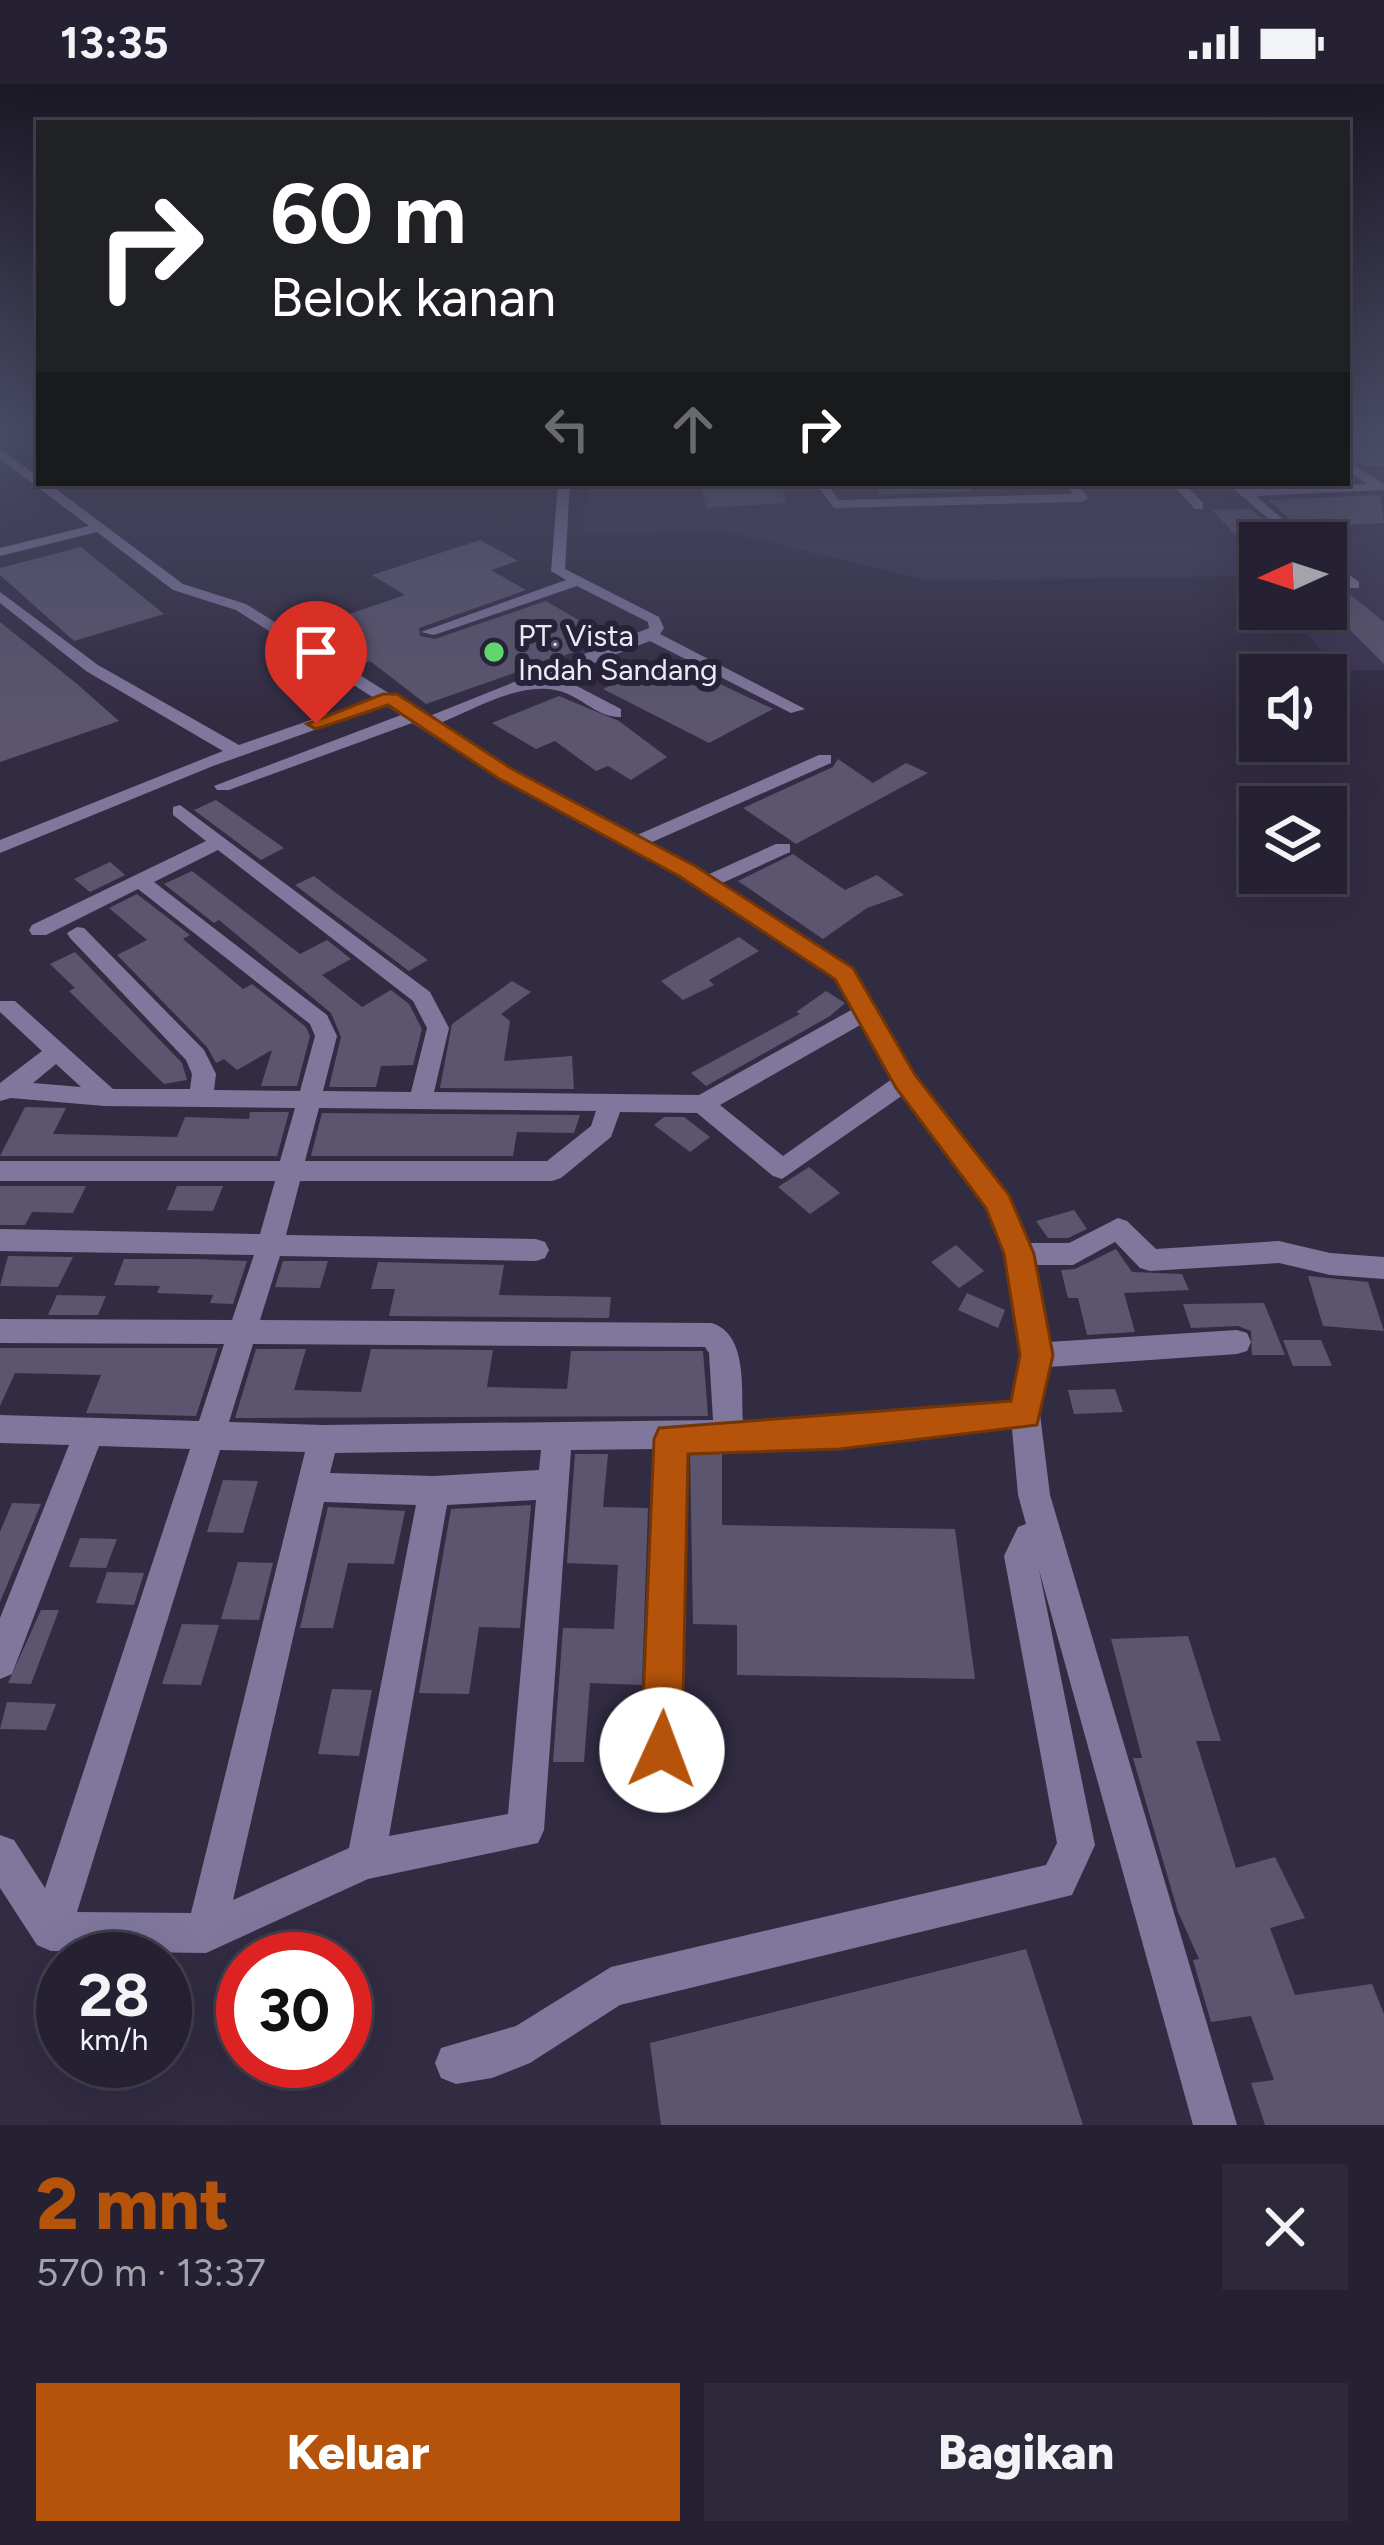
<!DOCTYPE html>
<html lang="id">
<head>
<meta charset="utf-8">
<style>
	:root { --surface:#262132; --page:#2e293a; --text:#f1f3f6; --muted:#a4a3ac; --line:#423e4d; --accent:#b45309 }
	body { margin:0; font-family:Figtree,sans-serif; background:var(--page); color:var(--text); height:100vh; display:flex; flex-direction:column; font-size:45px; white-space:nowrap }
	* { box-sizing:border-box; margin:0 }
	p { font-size:39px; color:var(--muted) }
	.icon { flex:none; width:66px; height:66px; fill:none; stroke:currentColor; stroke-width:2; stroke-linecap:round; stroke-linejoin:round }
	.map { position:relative; height:2041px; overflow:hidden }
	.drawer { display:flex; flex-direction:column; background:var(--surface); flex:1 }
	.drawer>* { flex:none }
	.banner { position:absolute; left:36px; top:36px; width:1314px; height:366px; border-radius:0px; box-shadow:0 12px 48px #0002,0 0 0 3px var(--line); background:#202124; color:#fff; overflow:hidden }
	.needle { width:78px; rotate:267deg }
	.fabs { position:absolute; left:1239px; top:438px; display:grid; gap:24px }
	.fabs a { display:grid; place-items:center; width:108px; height:108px; border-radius:0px; background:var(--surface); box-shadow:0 12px 48px #0002,0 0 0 3px var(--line); font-size:60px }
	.speed { position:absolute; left:36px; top:1848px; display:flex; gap:24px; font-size:60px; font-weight:700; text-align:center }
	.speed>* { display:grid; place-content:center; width:156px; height:156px; border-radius:50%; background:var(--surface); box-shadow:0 12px 48px #0002,0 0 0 3px var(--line); line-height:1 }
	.speed small { font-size:30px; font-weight:400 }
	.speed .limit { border:18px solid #d22; background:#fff; color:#111 }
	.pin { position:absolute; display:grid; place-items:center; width:102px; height:102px; color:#fff; margin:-123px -51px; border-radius:50% 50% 50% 0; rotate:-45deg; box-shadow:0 0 12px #0007 }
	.pin .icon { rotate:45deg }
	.me { position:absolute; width:132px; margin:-66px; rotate:2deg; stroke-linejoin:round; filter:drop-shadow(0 0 9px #0008) }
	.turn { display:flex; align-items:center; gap:42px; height:252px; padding:0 36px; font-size:54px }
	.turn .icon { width:156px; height:156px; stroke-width:2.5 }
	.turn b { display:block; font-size:84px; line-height:102px }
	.lanes { display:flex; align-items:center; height:114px; padding:0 36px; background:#0003; justify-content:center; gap:60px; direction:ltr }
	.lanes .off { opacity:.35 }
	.round { display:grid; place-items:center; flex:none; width:126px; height:126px; border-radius:0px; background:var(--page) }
	.summary { display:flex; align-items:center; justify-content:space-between; height:204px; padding:0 36px }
	h1 { font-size:72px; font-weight:800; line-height:90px; color:var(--accent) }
	.action { display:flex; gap:24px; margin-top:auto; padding:24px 36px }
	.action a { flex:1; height:138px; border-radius:0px; background:var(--accent); color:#fff; font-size:48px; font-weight:800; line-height:138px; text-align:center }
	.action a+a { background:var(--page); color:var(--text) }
	.status { display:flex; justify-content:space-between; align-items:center; height:84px; padding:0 60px; background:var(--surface); direction:ltr }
	.status svg { height:33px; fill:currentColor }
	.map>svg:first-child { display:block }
</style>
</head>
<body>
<div class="status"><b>13:35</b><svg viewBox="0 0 49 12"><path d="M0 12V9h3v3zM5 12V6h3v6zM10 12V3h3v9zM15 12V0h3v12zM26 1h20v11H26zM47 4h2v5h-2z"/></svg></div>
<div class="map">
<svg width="1384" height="2041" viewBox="0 0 1384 2041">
	<rect width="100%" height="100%" fill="#322c43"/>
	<path fill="#3c3452" d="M1347 347H1384V586L1340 587 1285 525H1326V459H1260V497L1256 492 930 497 719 446 584 450 587 399H1347Z"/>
	<g fill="#5b556f">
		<path d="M1347 347H1384V382H1364L1347 373Z"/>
		<path d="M701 399H780L787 419 706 424Z"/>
		<path d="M874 399H968L973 408 879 410Z"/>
		<path d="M1380 411 1384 439 1299 443 1268 416Z"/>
		<path d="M1251 425 1289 459 1244 460 1212 426Z"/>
		<path d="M480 456 518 477 491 486 526 506 419 544 420 552 435 555 546 517 611 555 426 620 370 577 355 582 302 546 405 511 372 491Z"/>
		<path d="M81 463 164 530 74 557 0 491V484Z"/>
		<path d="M1326 491 1384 538V580L1326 522Z"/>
		<path d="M0 538 76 599 119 637 0 678Z"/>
		<path d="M667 575 773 625 709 659 603 605Z"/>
		<path d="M559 612 619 637 667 673 631 696 608 682 596 687 555 657 536 665 492 639Z"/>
		<path d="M838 675 873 699 906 679 928 689 796 760 743 724 833 683Z"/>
		<path d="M216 716 284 764 261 776 194 726Z"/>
		<path d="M793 770 845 806 877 791 904 811 867 824 823 855 738 797Z"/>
		<path d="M110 778 125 791 90 808 74 795Z"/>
		<path d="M192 787 300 870 327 856 351 875 322 891 362 923 391 906 409 920 422 945 413 981 381 982 376 1003H329L341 953 331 929 219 836 214 839 164 800Z"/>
		<path d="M314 792 336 809 428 876 409 887 295 801Z"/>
		<path d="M137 810 190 851 183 855 243 905 252 900 306 943 310 952 297 1002H261L272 966 237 986 224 975 216 979 207 963 117 871 147 856 109 824Z"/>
		<path d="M739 853 759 867 709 896 714 901 683 916 661 897Z"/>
		<path d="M75 868 182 979 187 996 164 1000 69 907 75 904 50 880Z"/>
		<path d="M512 897 531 908 501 930 510 937 504 977 572 972 574 1005 440 1004 452 940Z"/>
		<path d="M826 907 845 919 830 932 706 1002 691 989 800 930 796 928Z"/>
		<path d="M25 1023 66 1024 53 1050 177 1053 185 1033 249 1035 250 1028H289L277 1072H0Z"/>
		<path d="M322 1029 580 1031 574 1049 517 1048 513 1072H311Z"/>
		<path d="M664 1033H684L710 1053 690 1068 654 1041Z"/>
		<path d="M809 1083 840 1109 810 1130 778 1103Z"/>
		<path d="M0 1102H86L73 1129 32 1128 25 1141H0Z"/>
		<path d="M177 1102H223L213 1127 167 1126Z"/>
		<path d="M1074 1126 1087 1145 1068 1154H1048L1036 1137Z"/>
		<path d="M956 1161 984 1187 959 1204 931 1178Z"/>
		<path d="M1116 1165 1132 1188 1182 1190 1189 1206 1124 1209 1135 1248 1087 1251 1078 1214H1068L1061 1186 1075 1185Z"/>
		<path d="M8 1172 73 1173 58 1203 0 1202Z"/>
		<path d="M124 1175H195L247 1177 233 1220 210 1219 213 1211 157 1209 160 1202 114 1201Z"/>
		<path d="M283 1177H328L320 1204 275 1203Z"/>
		<path d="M378 1178 504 1181 499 1211 611 1213 609 1234 389 1232 395 1205H371Z"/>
		<path d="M1308 1192 1368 1198 1384 1247 1323 1242Z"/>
		<path d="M967 1209 1005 1226 998 1244 958 1226Z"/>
		<path d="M57 1211 106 1212 98 1231H48Z"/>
		<path d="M1264 1219 1285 1271H1252L1251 1247 1238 1242 1191 1244 1183 1220Z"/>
		<path d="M1283 1256H1321L1332 1282H1293Z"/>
		<path d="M0 1264H218L196 1332 86 1329 101 1291 15 1289 0 1322Z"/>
		<path d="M256 1265H306L294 1306 361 1308 371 1265 493 1266 487 1303 567 1305 571 1267H703L708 1332 235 1334Z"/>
		<path d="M1115 1305 1123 1328 1074 1330 1068 1306Z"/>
		<path d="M690 1368 722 1370V1441L955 1445 975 1595 737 1591V1541L693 1540Z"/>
		<path d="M575 1370H608L603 1423 648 1424 642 1601 590 1599 584 1678H553L563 1544 614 1545 618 1481 567 1479Z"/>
		<path d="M223 1396 258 1397 243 1449 207 1448Z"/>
		<path d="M12 1419 41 1420 0 1518V1448Z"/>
		<path d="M531 1421 520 1544 479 1543 469 1610 419 1609 451 1425Z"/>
		<path d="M328 1423 405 1427 394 1480 348 1479 333 1544H300Z"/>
		<path d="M80 1454 117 1455 106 1484 69 1483Z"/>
		<path d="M238 1478 273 1479 259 1536 221 1535Z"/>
		<path d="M107 1488 144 1489 134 1521 96 1519Z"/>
		<path d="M41 1526H59L31 1600 8 1599Z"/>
		<path d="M182 1540 219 1541 201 1601 162 1600Z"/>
		<path d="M1188 1552 1221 1657H1196L1236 1784 1275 1773 1305 1834 1270 1844 1295 1911 1372 1900 1384 1930V2041H1265L1251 1999 1274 1996 1251 1932 1211 1938 1193 1876 1199 1875 1178 1828 1133 1674H1142L1111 1555Z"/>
		<path d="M332 1605 372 1606 359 1672 318 1670Z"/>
		<path d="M7 1618 56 1620 46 1646 0 1645Z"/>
		<path d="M1026 1865 1083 2041H661L650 1959Z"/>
	</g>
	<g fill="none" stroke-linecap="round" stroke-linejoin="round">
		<g fill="#80779d" fill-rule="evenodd">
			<path d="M0 366 39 393V399H48L183 500 246 520 427 633 649 544 648 538 577 502 434 551 421 548 566 496 551 487 558 399H570L565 485 659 533 664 544 660 550 805 625 791 629 650 557 550 596 573 600 621 625V633C601 634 586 618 568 610 527 592 476 625 438 640L511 686 635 752 819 671H831V679L650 759 707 791 776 760H790V768L720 800 853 885 914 992 1007 1112 1028 1159H1069L1118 1134 1127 1137 1156 1165 1279 1157 1330 1169 1384 1173V1195L1330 1191 1279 1179 1150 1187 1140 1184 1115 1158 1073 1181H1034L1048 1258 1237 1246 1247 1249 1251 1258 1247 1267 1237 1270 1048 1283 1040 1330 1050 1411 1237 2041H1193L1039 1486 1095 1761 1072 1811 620 1921 530 1979 492 1994 456 2000 441 1994 435 1979 441 1964 516 1942 611 1883 1046 1781 1057 1759 1004 1472 1018 1443 1026 1440 1018 1411 1012 1345 839 1363 686 1364 680 1666 675 1679 662 1684 649 1679 644 1666 655 1365 571 1366 544 1746 538 1759 368 1795 206 1869 51 1867 37 1861 0 1804V1751L14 1756 45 1804 190 1365 99 1362 12 1590 0 1595V1534L69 1361 0 1359V1331L199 1337 224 1260 0 1259V1235L232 1236 254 1171 0 1167V1145L260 1150 275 1097H0V1077H280L295 1024 104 1022 11 1014 0 1017V999L42 967 0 928V917H15L113 1005H190L192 990 186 976 70 854 67 849 77 843 84 844 204 966 216 990 214 1006 300 1007 315 952 310 940 138 805 46 851H32L29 846 32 841 206 757 173 731V723L180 721 430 908 449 944 434 1008 699 1011 853 925 837 894 680 791 499 694 412 639 229 706H217L214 702 401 631 385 621 213 682 0 769V756L223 667 86 587 0 519V508L98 581 239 661 374 614 236 526 173 506 97 448 0 472V464L89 442 0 375ZM218 766 413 917 427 944 411 1008 323 1007 337 952 327 931 154 798ZM862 940 892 995 783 1072 720 1021ZM56 980 81 1003 33 999ZM903 1011 987 1123 1006 1170 1022 1271 1012 1318 839 1335 743 1336C741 1305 748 1251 712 1239L260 1236 280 1172 536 1177 545 1174 549 1166 545 1158 536 1155 286 1151 300 1097H552L561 1094 611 1053 620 1028 697 1029 773 1092 782 1095ZM319 1024 596 1027 591 1042 547 1077H305ZM253 1260 705 1263 709 1269 713 1336 323 1341 229 1338ZM220 1366 305 1368 191 1829 77 1828ZM541 1366 539 1386 434 1392 330 1389 335 1369ZM536 1416 508 1730 389 1752 447 1421ZM324 1418 416 1421 349 1764 233 1816Z"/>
			<path d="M1347 377 1384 400V406L1256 412 1311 459H1296L1234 405 1240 401 1248 405 1367 400 1347 386Z"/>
			<path d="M815 399H827L838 416 1073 410 1065 399H1077L1088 414 1082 418 834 424Z"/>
			<path d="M1171 399H1184L1203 419V425H1195Z"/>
			<path d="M1326 474 1359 498V504H1349L1326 485Z"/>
		</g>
	</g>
	<linearGradient id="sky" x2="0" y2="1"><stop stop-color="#1c1825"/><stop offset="0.55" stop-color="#494b66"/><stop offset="1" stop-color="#494b66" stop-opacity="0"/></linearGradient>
	<rect width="1384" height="633" fill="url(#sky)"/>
	<path fill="#b45309" stroke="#753606" stroke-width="3" d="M383 610H397L512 685 695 782 853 884 915 991 1009 1111 1034 1170 1053 1271 1037 1341 839 1365 688 1370 682 1666 676 1680 662 1687 647 1680 641 1666 654 1355 659 1344 1011 1317 1020 1271 1004 1170 986 1124 896 1004 835 895 679 792 498 694 388 621 316 645 307 640Z"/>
	<circle fill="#5fd56b" stroke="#282239" stroke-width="4.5" cx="494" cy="568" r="12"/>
	<g text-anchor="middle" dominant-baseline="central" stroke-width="12" stroke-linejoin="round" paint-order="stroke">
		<g font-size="30" fill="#ebe8f8" stroke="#282239" text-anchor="start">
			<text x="518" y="551">PT. Vista<tspan x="518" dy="34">Indah Sandang</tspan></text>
		</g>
	</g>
</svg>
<div class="fabs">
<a><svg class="needle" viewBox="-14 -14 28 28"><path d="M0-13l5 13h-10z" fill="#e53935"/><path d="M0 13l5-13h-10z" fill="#a4a3ac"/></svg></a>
<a><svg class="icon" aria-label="sound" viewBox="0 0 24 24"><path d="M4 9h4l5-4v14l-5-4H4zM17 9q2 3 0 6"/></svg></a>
<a><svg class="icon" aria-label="layers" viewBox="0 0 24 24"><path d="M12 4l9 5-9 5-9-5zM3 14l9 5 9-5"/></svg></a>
</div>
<div class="speed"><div>28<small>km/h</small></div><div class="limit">30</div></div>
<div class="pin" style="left:316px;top:640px;background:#d93025"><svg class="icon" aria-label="arrive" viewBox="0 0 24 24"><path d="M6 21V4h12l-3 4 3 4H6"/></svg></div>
<svg class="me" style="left:662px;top:1666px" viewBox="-20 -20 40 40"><circle r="19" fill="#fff"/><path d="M0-13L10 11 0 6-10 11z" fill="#b45309"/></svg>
<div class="banner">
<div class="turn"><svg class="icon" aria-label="right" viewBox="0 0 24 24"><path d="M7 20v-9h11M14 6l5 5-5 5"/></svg><div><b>60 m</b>Belok kanan</div></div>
<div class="lanes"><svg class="icon off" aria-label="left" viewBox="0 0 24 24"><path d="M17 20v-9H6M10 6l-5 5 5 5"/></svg><svg class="icon off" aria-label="ahead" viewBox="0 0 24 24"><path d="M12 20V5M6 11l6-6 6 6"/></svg><svg class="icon" aria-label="right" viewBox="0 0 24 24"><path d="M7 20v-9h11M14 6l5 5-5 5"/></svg></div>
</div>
</div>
<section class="drawer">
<div class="summary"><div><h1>2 mnt</h1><p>570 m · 13:37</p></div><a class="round"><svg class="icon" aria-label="close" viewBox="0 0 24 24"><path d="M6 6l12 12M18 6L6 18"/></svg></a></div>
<div class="action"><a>Keluar</a><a>Bagikan</a></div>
</section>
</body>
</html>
